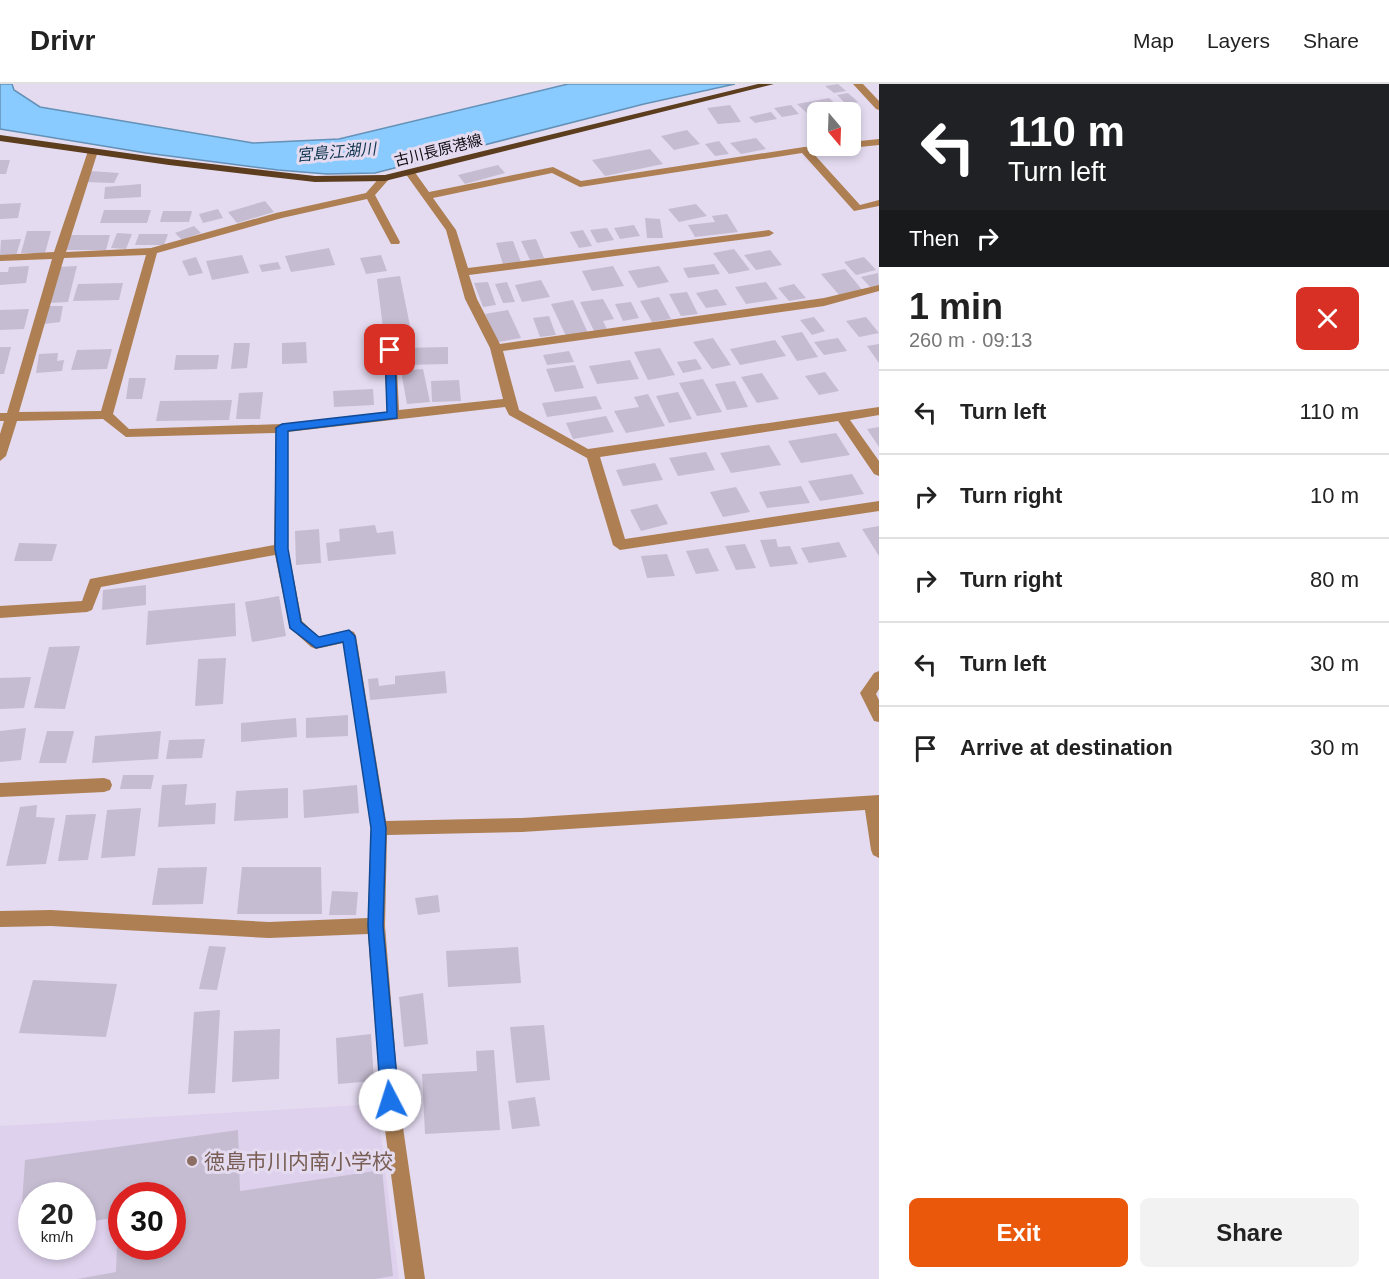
<!DOCTYPE html>
<html lang="en">
<head>
<meta charset="utf-8">
<style>
	:root { --surface:#fff; --page:#f2f2f2; --text:#222; --muted:#767676; --line:#e0e0e0; --accent:#ea580c }
	body { margin:0; font-family:Arial,"Noto Sans JP",sans-serif; background:var(--page); color:var(--text); height:100vh; display:flex; flex-direction:column; font-size:22px; white-space:nowrap }
	* { box-sizing:border-box; margin:0 }
	p { font-size:20px; color:var(--muted) }
	.icon { flex:none; width:33px; height:33px; fill:none; stroke:currentColor; stroke-width:2; stroke-linecap:round; stroke-linejoin:round }
	.map { position:relative; flex:1; overflow:hidden }
	.drawer { display:flex; flex-direction:column; background:var(--surface); width:510px }
	.drawer>* { flex:none }
	.guide { background:#202124; color:#fff; overflow:hidden }
	.needle { width:39px; rotate:161deg }
	.fabs { position:absolute; left:807px; top:18px; display:grid; gap:12px }
	.fabs a { display:grid; place-items:center; width:54px; height:54px; border-radius:9px; background:var(--surface); box-shadow:0 3px 9px #0003; font-size:30px }
	.speed { position:absolute; left:18px; top:1098px; display:flex; gap:12px; font-size:30px; font-weight:700; text-align:center }
	.speed>* { display:grid; place-content:center; width:78px; height:78px; border-radius:50%; background:var(--surface); box-shadow:0 3px 9px #0003; line-height:1 }
	.speed small { font-size:15px; font-weight:400 }
	.speed .limit { border:9px solid #d22; background:#fff; color:#111 }
	.pin { position:absolute; display:grid; place-items:center; width:51px; height:51px; color:#fff; margin:-26px; border-radius:12px; box-shadow:0 3px 9px #0006 }
	.me { position:absolute; width:66px; margin:-33px; rotate:355deg; stroke-linejoin:round; filter:drop-shadow(0 0 4px #0008) }
	.turn { display:flex; align-items:center; gap:21px; height:126px; padding:0 30px; font-size:27px }
	.turn .icon { width:78px; height:78px; stroke-width:2.5 }
	.turn b { display:block; font-size:42px; line-height:51px }
	.then { display:flex; align-items:center; height:57px; padding:0 30px; background:#0003; gap:12px; font-size:22px }
	.round { display:grid; place-items:center; flex:none; width:63px; height:63px; border-radius:9px; background:var(--page) }
	.overview { display:flex; align-items:center; justify-content:space-between; height:102px; padding:0 30px }
	h1 { font-size:36px; font-weight:600; line-height:45px }
	.primary-button { display:flex; gap:12px; margin-top:auto; padding:12px 30px }
	.primary-button a { flex:1; height:69px; border-radius:9px; background:var(--accent); color:#fff; font-size:24px; font-weight:600; line-height:69px; text-align:center }
	.primary-button a+a { background:var(--page); color:var(--text) }
	ul { padding:0; list-style:none }
	li { display:flex; align-items:center; gap:18px; height:84px; padding:0 30px; border-top:2px solid var(--line) }
	li div { flex:1 }
	li b { display:block; font-size:22px }
	li em { font-style:normal }
	header { display:flex; align-items:center; gap:36px; box-sizing:border-box; height:84px; padding:0 30px; background:var(--surface); border-bottom:2px solid var(--line) }
	header strong { font-size:28px }
	nav { display:flex; gap:33px; margin-inline-start:auto; font-size:21px }
	main { display:flex; flex:1; min-height:0 }
	.map>svg:first-child { display:block }
</style>
</head>
<body>
<header>
<strong>Drivr</strong>
<nav><a>Map</a><a>Layers</a><a>Share</a></nav>
</header>
<main>
<div class="map">
<svg width="879" height="1195" viewBox="0 0 879 1195">
	<rect width="100%" height="100%" fill="#e4dbf0"/>
	<path fill="#ded1ed" fill-rule="evenodd" d="M377 1020 399 1195H0V1042ZM32 1112H82V1162H32ZM122 1112H172V1162H122Z"/>
	<path fill="#89cbfe" stroke="#6491b7" stroke-width="1.5" d="M0 0H12L14 6 40 23 253 59 339 55 568 0H735L644 20 375 89 327 90 278 86 146 69 0 45Z"/>
	<g fill="#c5bcd1" fill-rule="evenodd">
		<path d="M838 0 846 7 834 9 825 2Z"/>
		<path d="M848 9 858 18 846 20 837 11Z"/>
		<path d="M829 14 839 23 808 30 797 20Z"/>
		<path d="M730 21 741 38 718 40 707 24Z"/>
		<path d="M791 21 799 30 782 33 774 24Z"/>
		<path d="M771 28 777 35 755 39 749 33Z"/>
		<path d="M687 46 700 60 674 66 661 52Z"/>
		<path d="M756 54 766 65 741 70 730 59Z"/>
		<path d="M719 57 729 70 715 72 705 60Z"/>
		<path d="M650 65 663 80 605 92 592 76Z"/>
		<path d="M0 76H10L6 90H0Z"/>
		<path d="M498 81 505 89 465 100 458 91Z"/>
		<path d="M90 87 119 89 114 99 84 98Z"/>
		<path d="M141 100V113L104 115 105 103Z"/>
		<path d="M265 117 274 128 237 139 228 128Z"/>
		<path d="M21 119 18 134 0 135V120Z"/>
		<path d="M696 120 707 132 679 138 668 125Z"/>
		<path d="M218 125 223 134 203 139 199 130Z"/>
		<path d="M104 126H151L147 139H100Z"/>
		<path d="M163 127H192L189 138H160Z"/>
		<path d="M727 130 738 148 695 153 688 141 715 138 712 132Z"/>
		<path d="M645 134 660 135 663 154H647Z"/>
		<path d="M634 141 640 152 620 155 614 144Z"/>
		<path d="M194 142 201 149 182 156 175 149Z"/>
		<path d="M607 144 614 156 597 159 590 146Z"/>
		<path d="M583 146 592 162 579 164 570 148Z"/>
		<path d="M27 147H51L45 169H21Z"/>
		<path d="M117 149 132 150 126 165 111 164Z"/>
		<path d="M139 150H168L164 161H135Z"/>
		<path d="M69 151H110L106 166H64Z"/>
		<path d="M21 155 16 172H0L1 156Z"/>
		<path d="M536 155 544 174 530 176 521 157Z"/>
		<path d="M513 157 521 178 503 180 496 159Z"/>
		<path d="M329 164 335 181 291 188 285 172Z"/>
		<path d="M734 165 750 186 729 190 713 169Z"/>
		<path d="M770 166 782 181 756 186 744 171Z"/>
		<path d="M242 171 249 189 212 196 206 177Z"/>
		<path d="M381 171 387 187 366 190 360 174Z"/>
		<path d="M196 173 203 189 189 192 182 177Z"/>
		<path d="M864 173 876 186 856 191 844 178Z"/>
		<path d="M278 178 281 185 262 188 259 181Z"/>
		<path d="M714 180 720 190 688 194 683 184Z"/>
		<path d="M29 182 26 199 0 201V188H8L9 183Z"/>
		<path d="M77 182 68 218 48 219 58 183Z"/>
		<path d="M613 182 624 202 592 207 582 187Z"/>
		<path d="M659 182 669 198 638 204 628 187Z"/>
		<path d="M845 185 863 207 840 212 821 190Z"/>
		<path d="M878 189 879 203 871 204 861 193Z"/>
		<path d="M400 192 410 242 383 244 377 195Z"/>
		<path d="M541 196 550 213 522 218 515 201Z"/>
		<path d="M488 198 496 221 483 223 474 199Z"/>
		<path d="M507 198 515 218 503 219 495 200Z"/>
		<path d="M766 198 778 215 746 220 735 203Z"/>
		<path d="M123 199 119 216 73 217 78 200Z"/>
		<path d="M794 200 806 214 789 217 778 204Z"/>
		<path d="M717 205 727 221 706 224 696 209Z"/>
		<path d="M687 208 698 230 681 232 669 210Z"/>
		<path d="M659 213 671 235 652 238 640 217Z"/>
		<path d="M603 215 614 235 603 237 608 247 595 249 580 218Z"/>
		<path d="M573 216 588 249 566 252 551 220Z"/>
		<path d="M631 218 639 234 623 237 615 220Z"/>
		<path d="M47 222H63L60 238 44 240Z"/>
		<path d="M29 225 24 245 0 246V226Z"/>
		<path d="M508 226 521 254 498 258 485 230Z"/>
		<path d="M549 232 556 251 540 253 533 234Z"/>
		<path d="M814 233 825 247 812 251 800 236Z"/>
		<path d="M866 233 879 249 859 253 846 237Z"/>
		<path d="M802 248 818 273 797 277 781 252Z"/>
		<path d="M713 254 731 281 712 285 693 258Z"/>
		<path d="M838 254 847 267 824 271 814 258Z"/>
		<path d="M775 256 786 272 740 281 730 265Z"/>
		<path d="M306 258 307 279 282 280V259Z"/>
		<path d="M234 259H250L247 284 231 285Z"/>
		<path d="M879 260V279L867 262Z"/>
		<path d="M0 263H11L4 290H0Z"/>
		<path d="M448 263V280L403 281V264Z"/>
		<path d="M660 264 675 291 648 296 634 268Z"/>
		<path d="M112 265 107 285 71 286 77 266Z"/>
		<path d="M569 267 574 278 547 281 543 271Z"/>
		<path d="M58 269 57 277 64 276 62 287 36 289 39 270Z"/>
		<path d="M176 271H219L217 285 174 286Z"/>
		<path d="M696 275 702 285 683 289 677 278Z"/>
		<path d="M630 276 639 295 597 300 589 282Z"/>
		<path d="M575 281 584 304 555 308 546 285Z"/>
		<path d="M423 285 430 318 407 320 401 287Z"/>
		<path d="M825 288 839 307 819 311 805 292Z"/>
		<path d="M762 289 779 315 757 319 741 293Z"/>
		<path d="M129 294H146L142 315H126Z"/>
		<path d="M703 295 722 328 697 332 679 299Z"/>
		<path d="M459 296 461 317 432 318 431 297Z"/>
		<path d="M735 297 748 323 727 326 715 300Z"/>
		<path d="M373 305 374 321 334 323 333 307Z"/>
		<path d="M263 308 260 335H236L239 309Z"/>
		<path d="M678 308 692 335 669 339 656 312Z"/>
		<path d="M648 310 665 342 626 349 614 327 639 323 634 313Z"/>
		<path d="M596 312 602 325 547 333 542 319Z"/>
		<path d="M232 316 229 336 156 337 160 317Z"/>
		<path d="M606 332 614 348 573 355 566 339Z"/>
		<path d="M879 343V363L867 345Z"/>
		<path d="M836 349 850 371 801 379 788 357Z"/>
		<path d="M769 361 781 381 731 389 720 369Z"/>
		<path d="M706 368 715 386 678 392 669 374Z"/>
		<path d="M655 379 663 396 623 402 616 386Z"/>
		<path d="M852 390 864 410 820 417 808 397Z"/>
		<path d="M801 402 810 419 767 424 759 408Z"/>
		<path d="M736 403 750 428 723 433 710 408Z"/>
		<path d="M657 420 668 440 641 447 630 426Z"/>
		<path d="M375 441 377 449 393 447 396 470 328 477 326 459 340 457 339 445Z"/>
		<path d="M879 442V472L862 445Z"/>
		<path d="M319 445 321 479 296 481 295 447Z"/>
		<path d="M776 455 778 463 790 462 798 480 770 483 760 456Z"/>
		<path d="M839 458 847 473 809 479 801 464Z"/>
		<path d="M19 459 57 460 52 477H14Z"/>
		<path d="M745 460 756 484 736 486 725 462Z"/>
		<path d="M708 464 719 487 696 490 686 467Z"/>
		<path d="M667 470 675 492 647 494 641 472Z"/>
		<path d="M146 501V521L102 526 103 506Z"/>
		<path d="M279 512 286 552 252 558 245 518Z"/>
		<path d="M235 519 236 552 146 561 148 527Z"/>
		<path d="M80 562 65 625 34 624 49 563Z"/>
		<path d="M226 574 223 620 195 622 198 575Z"/>
		<path d="M445 587 447 609 370 616 368 595 378 594 379 602 395 600V592Z"/>
		<path d="M31 593 24 624 0 625V594Z"/>
		<path d="M348 631V652L306 654V634Z"/>
		<path d="M296 634 297 653 241 658V639Z"/>
		<path d="M26 644 21 676 0 678V647Z"/>
		<path d="M47 647H74L66 679H39Z"/>
		<path d="M161 647 158 675 92 679 95 652Z"/>
		<path d="M205 655 202 674 166 675 169 656Z"/>
		<path d="M123 691H154L151 705H120Z"/>
		<path d="M187 700 185 721 216 719 215 740 158 743 162 701Z"/>
		<path d="M357 701 359 729 304 734 303 706Z"/>
		<path d="M288 704V734L234 737 236 707Z"/>
		<path d="M37 721 36 733 55 734 46 780 6 782 20 723Z"/>
		<path d="M141 724 135 772 101 774 107 726Z"/>
		<path d="M96 730 88 776 58 777 66 731Z"/>
		<path d="M207 783 203 820 152 821 158 784Z"/>
		<path d="M242 783H321L322 830H237Z"/>
		<path d="M332 807 358 808 356 831H329Z"/>
		<path d="M438 811 440 828 418 831 415 814Z"/>
		<path d="M209 862 226 863 217 906 199 905Z"/>
		<path d="M518 863 521 899 448 903 446 867Z"/>
		<path d="M33 896 117 900 106 953 19 949Z"/>
		<path d="M423 909 428 960 404 963 399 913Z"/>
		<path d="M220 926 215 1009 188 1010 194 928Z"/>
		<path d="M544 941 550 996 516 999 510 943Z"/>
		<path d="M280 945 279 995 232 998 234 947Z"/>
		<path d="M371 950 374 997 338 1000 336 954Z"/>
		<path d="M494 966 500 1046 425 1050 422 990 477 987 476 967Z"/>
		<path d="M535 1013 540 1042 512 1045 508 1017Z"/>
		<path d="M238 1046 240 1107 382 1086 393 1192 375 1195H77L116 1188 118 1133 82 1139V1112H32V1147L20 1148 25 1076ZM122 1112H172V1162H122Z"/>
	</g>
	<g fill="none" stroke-linecap="round" stroke-linejoin="round">
		<g fill="#ad7f53" fill-rule="evenodd">
			<path d="M853 0H863L879 17V26L876 25Z"/>
			<path d="M879 55V61L812 68 860 121 879 116V122L854 127 802 69 580 103 552 89 433 114 456 146 468 184 769 146 774 149 769 152 469 191 477 215 500 260 824 214 879 201V207L824 222 503 267 519 326 588 365 879 323V331L850 336 879 377V392L874 390 838 337 600 373 625 455 879 417V427L620 466 613 461 587 374 509 331 505 323 288 348V465L302 537 319 553 349 546 354 548 356 552 386 737 522 734 879 711V774L873 771 871 766 865 726 522 748 387 751 385 842 399 1016 425 1195H405L381 1016 368 850 269 854 51 842 0 843V827L51 826 269 838 368 834 371 744 343 559 316 565 311 563 290 544 275 471 101 503 92 526 87 528 0 534V522L82 517 90 495 95 494 274 461 276 349 126 353 103 335 17 337 6 372 0 377V350L4 337H0V329H7L52 175 0 177V171L54 168 88 67 93 64 98 67 66 168 151 164 276 129 366 109 381 92H389L390 94 375 111 400 158 399 160H391L367 115 282 134 157 169 113 330 129 345 282 340 387 328 384 266 390 262 396 266 399 326 503 315 490 264 465 215 446 146 405 89 406 87H414L429 108 553 83 581 97 804 63 850 62V58ZM146 171 101 327 19 328 64 174Z"/>
			<path d="M879 587V605L876 610 879 616V638L874 637 860 609 874 589Z"/>
			<path d="M104 694 110 696 112 701 110 706 104 708 0 713V699Z"/>
		</g>
		<path fill="#5c3d1e" fill-rule="evenodd" d="M758 0H774L385 97 315 98 169 81 0 57V51L169 75 315 92 385 91Z"/>
	</g>
	<path fill="#1a73e8" stroke="#114b97" stroke-width="1.5" d="M390 263 395 266 397 334 288 347V465L301 538 319 553 349 546 355 552 386 744 383 842 399 1016 396 1022 390 1025 384 1022 381 1016 368 842 371 744 343 558 316 564 290 544 275 465 276 344 282 340 387 328 385 266Z"/>
	<circle fill="#8d6e63" stroke="#e4dbf0" stroke-width="2" cx="192" cy="1077" r="6"/>
	<g text-anchor="middle" dominant-baseline="central" stroke-width="6" stroke-linejoin="round" paint-order="stroke">
		<g font-size="15" fill="#0d0a11" stroke="#e4dbf0">
			<text transform="translate(438 66) rotate(-14)">古川長原港線</text>
		</g>
		<g font-size="16" font-style="italic" fill="#11364f" stroke="#e4dbf0">
			<text transform="translate(336 68) rotate(-5)">宮島江湖川</text>
		</g>
		<g font-size="21" fill="#785e54" stroke="#e4dbf0" text-anchor="start">
			<text x="204" y="1077">徳島市川内南小学校</text>
		</g>
	</g>
</svg>
<div class="fabs">
<a><svg class="needle" viewBox="-14 -14 28 28"><path d="M0-13l5 13h-10z" fill="#e53935"/><path d="M0 13l5-13h-10z" fill="#767676"/></svg></a>
</div>
<div class="speed"><div>20<small>km/h</small></div><div class="limit">30</div></div>
<div class="pin" style="left:390px;top:266px;background:#d93025"><svg class="icon" aria-label="arrive" viewBox="0 0 24 24"><path d="M6 21V4h12l-3 4 3 4H6"/></svg></div>
<svg class="me" style="left:390px;top:1016px" viewBox="-20 -20 40 40"><circle r="19" fill="#fff"/><path d="M0-13L10 11 0 6-10 11z" fill="#1a73e8"/></svg>
</div>
<section class="drawer">
<div class="guide">
<div class="turn"><svg class="icon" aria-label="left" viewBox="0 0 24 24"><path d="M17 20v-9H6M10 6l-5 5 5 5"/></svg><div><b>110 m</b>Turn left</div></div>
<div class="then">Then<svg class="icon" aria-label="right" viewBox="0 0 24 24"><path d="M7 20v-9h11M14 6l5 5-5 5"/></svg></div>
</div>
<div class="overview"><div><h1>1 min</h1><p>260 m · 09:13</p></div><a class="round" style="background:#d93025;color:#fff"><svg class="icon" aria-label="close" viewBox="0 0 24 24"><path d="M6 6l12 12M18 6L6 18"/></svg></a></div>
<ul>
<li><svg class="icon" aria-label="left" viewBox="0 0 24 24"><path d="M17 20v-9H6M10 6l-5 5 5 5"/></svg><div><b>Turn left</b></div><em>110 m</em></li>
<li><svg class="icon" aria-label="right" viewBox="0 0 24 24"><path d="M7 20v-9h11M14 6l5 5-5 5"/></svg><div><b>Turn right</b></div><em>10 m</em></li>
<li><svg class="icon" aria-label="right" viewBox="0 0 24 24"><path d="M7 20v-9h11M14 6l5 5-5 5"/></svg><div><b>Turn right</b></div><em>80 m</em></li>
<li><svg class="icon" aria-label="left" viewBox="0 0 24 24"><path d="M17 20v-9H6M10 6l-5 5 5 5"/></svg><div><b>Turn left</b></div><em>30 m</em></li>
<li><svg class="icon" aria-label="arrive" viewBox="0 0 24 24"><path d="M6 21V4h12l-3 4 3 4H6"/></svg><div><b>Arrive at destination</b></div><em>30 m</em></li>
</ul>
<div class="primary-button"><a>Exit</a><a>Share</a></div>
</section>
</main>
</body>
</html>
